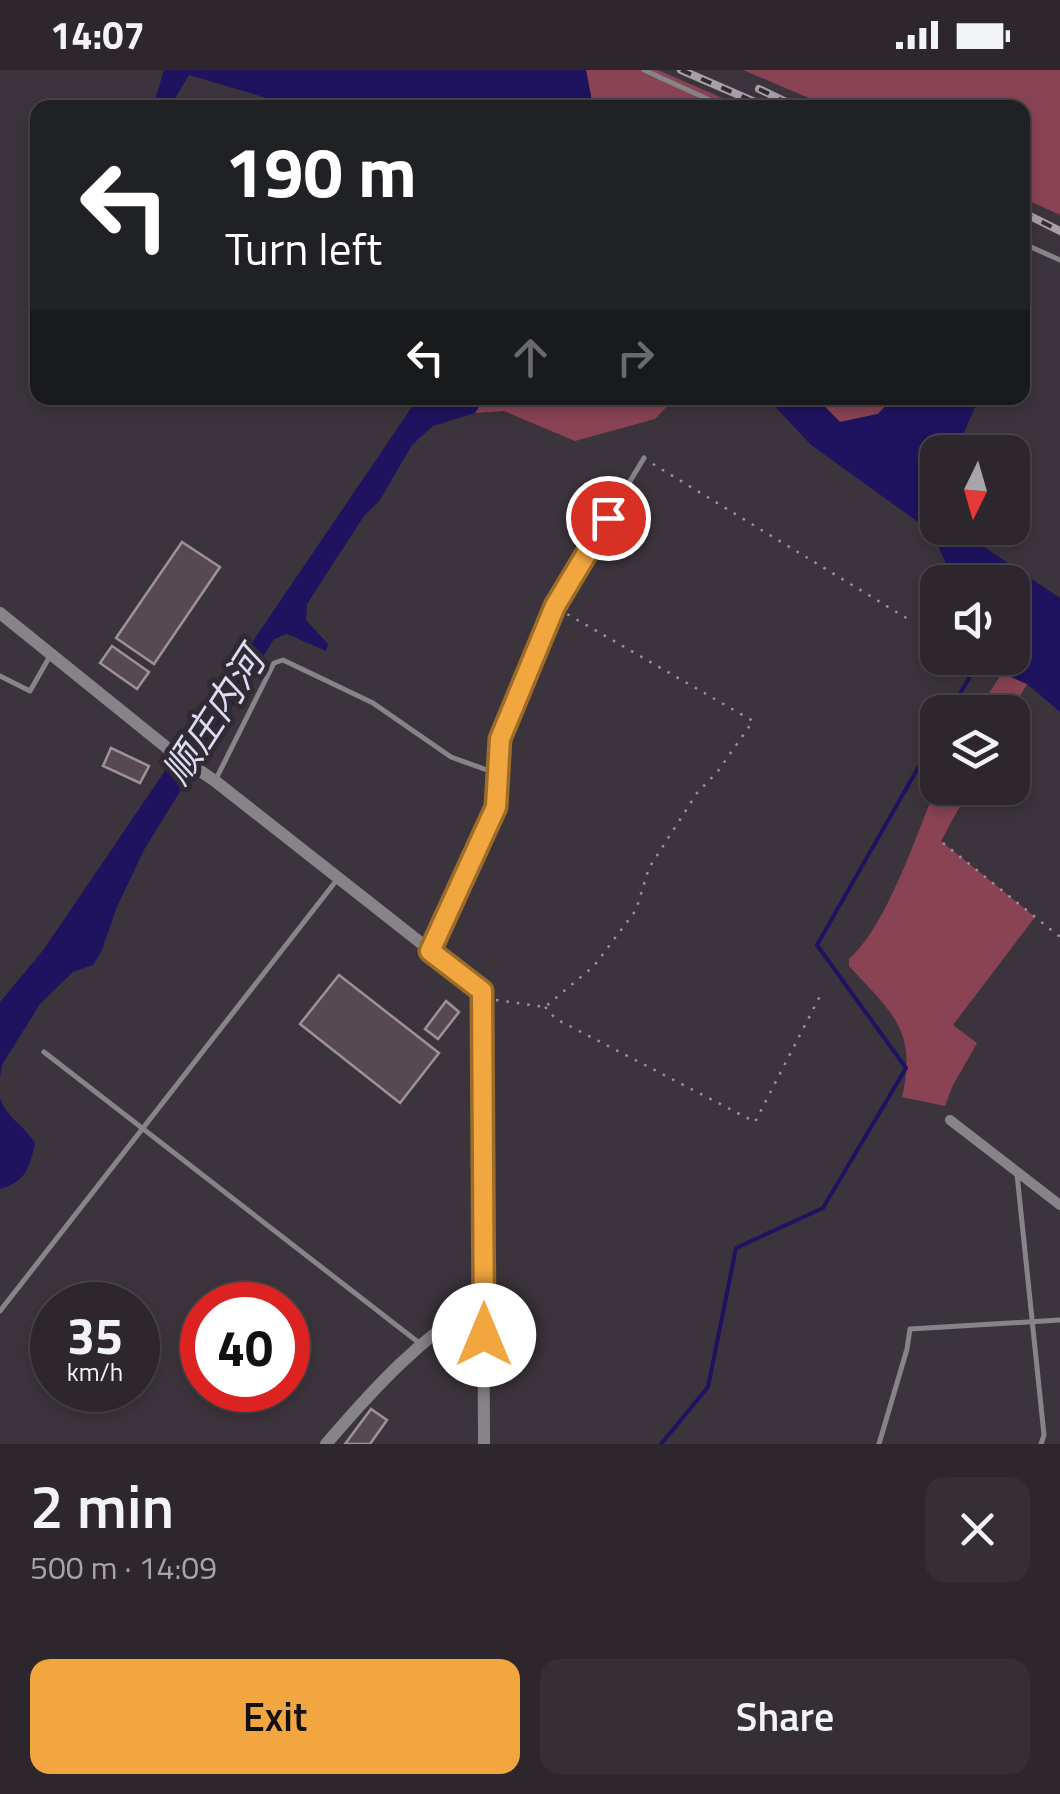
<!DOCTYPE html>
<html lang="en">
<head>
<meta charset="utf-8">
<style>
	:root { --surface:#2d272d; --page:#352f35; --text:#f1f3f6; --muted:#a7a5aa; --line:#484449; --accent:#f1a63f }
	body { margin:0; font-family:"Titillium Web","Noto Sans SC",sans-serif; background:var(--page); color:var(--text); height:100vh; display:flex; flex-direction:column; font-size:38px; white-space:nowrap }
	* { box-sizing:border-box; margin:0 }
	p { font-size:32px; color:var(--muted) }
	.icon { flex:none; width:55px; height:55px; fill:none; stroke:currentColor; stroke-width:2; stroke-linecap:round; stroke-linejoin:round }
	.map { position:relative; height:1374px; overflow:hidden }
	.sheet { display:flex; flex-direction:column; background:var(--surface); flex:1 }
	.sheet>* { flex:none }
	.banner { position:absolute; left:30px; top:30px; width:1000px; height:305px; border-radius:20px; box-shadow:0 5px 15px #0003,0 0 0 2px var(--line); background:#202124; color:#fff; overflow:hidden }
	.needle { width:65px; rotate:185deg }
	.controls { position:absolute; left:920px; top:365px; display:grid; gap:20px }
	.controls a { display:grid; place-items:center; width:110px; height:110px; border-radius:20px; background:var(--surface); box-shadow:0 5px 15px #0003,0 0 0 2px var(--line); font-size:50px }
	.speed { position:absolute; left:30px; top:1212px; display:flex; gap:20px; font-size:50px; font-weight:700; text-align:center }
	.speed>* { display:grid; place-content:center; width:130px; height:130px; border-radius:50%; background:var(--surface); box-shadow:0 5px 15px #0003,0 0 0 2px var(--line); line-height:1 }
	.speed small { font-size:25px; font-weight:400 }
	.speed .limit { border:15px solid #d22; background:#fff; color:#111 }
	.pin { position:absolute; display:grid; place-items:center; width:85px; height:85px; color:#fff; margin:-42px; border:5px solid #fff; border-radius:50%; box-shadow:0 2px 10px #0007 }
	.me { position:absolute; width:110px; margin:-55px; rotate:0deg; stroke-linejoin:round; filter:drop-shadow(0 0 8px #0008) }
	.turn { display:flex; align-items:center; gap:35px; height:210px; padding:0 30px; font-size:45px }
	.turn .icon { width:130px; height:130px; stroke-width:2.5 }
	.turn b { display:block; font-size:70px; line-height:85px }
	.lanes { display:flex; align-items:center; height:95px; padding:0 30px; background:#0003; justify-content:center; gap:50px; direction:ltr }
	.lanes .off { opacity:.35 }
	.round { display:grid; place-items:center; flex:none; width:105px; height:105px; border-radius:20px; background:var(--page) }
	.summary { display:flex; align-items:center; justify-content:space-between; height:170px; padding:0 30px }
	h1 { font-size:60px; font-weight:600; line-height:75px }
	.button { display:flex; gap:20px; margin-top:auto; padding:20px 30px }
	.button a { flex:1; height:115px; border-radius:20px; background:var(--accent); color:#111; font-size:40px; font-weight:600; line-height:115px; text-align:center }
	.button a+a { background:var(--page); color:var(--text) }
	.status { display:flex; justify-content:space-between; align-items:center; height:70px; padding:0 50px; background:var(--surface); direction:ltr }
	.status svg { height:28px; fill:currentColor }
	.map>svg:first-child { display:block }
</style>
</head>
<body>
<div class="status"><b>14:07</b><svg viewBox="0 0 49 12"><path d="M0 12V9h3v3zM5 12V6h3v6zM10 12V3h3v9zM15 12V0h3v12zM26 1h20v11H26zM47 4h2v5h-2z"/></svg></div>
<div class="map">
<svg width="1060" height="1374" viewBox="0 0 1060 1374">
	<rect width="100%" height="100%" fill="#3c343c"/>
	<g fill="#894354">
		<path d="M586 0H658L743 37H593Z"/>
		<path d="M743 0H1060V145L1023 128 1022 38 830 37Z"/>
		<path d="M485 328H675L655 349 575 371 504 341 475 343Z"/>
		<path d="M816 328H893L878 344 840 352Z"/>
		<path d="M1002 603 1027 614 1011 642H977Z"/>
		<path d="M937 715 970 718 941 771 1035 847 953 955 977 973 952 1017 945 1036 902 1027C918 960 891 942 849 896V889C887 856 917 763 937 715Z"/>
	</g>
	<g fill="#1f1360">
		<path d="M164 0H586L593 37H297L189 5 170 37H153Z"/>
		<path d="M418 328H485L475 343 433 356 412 375 380 430 364 446 307 534 306 550 328 574 326 581 287 564 274 569 144 780 116 839 102 880 93 895 73 902 40 934 2 995 0 1008V932L44 879Z"/>
		<path d="M767 328H816L840 352 878 344 893 328H979L962 367 963 382H938V458H971L972 469 1060 528V642L1027 614 993 599 988 588H1012V512H954L932 462 811 375Z"/>
		<path d="M0 1028C6 1047 24 1055 35 1073 30 1097 26 1112 0 1119Z"/>
	</g>
	<g fill="none" stroke-linecap="round" stroke-linejoin="round">
		<g stroke="#1f1360" stroke-width="4">
			<path d="M949 642 981 588"/>
			<path d="M661 1374 708 1317 736 1178 823 1138 906 998 817 875 938 663"/>
		</g>
	</g>
	<g fill="#564a50" stroke="#9e9198" stroke-width="2.5">
		<path d="M182 472 220 497 154 594 116 568Z"/>
		<path d="M112 576 149 602 137 619 100 593Z"/>
		<path d="M111 678 149 696 140 713 103 696Z"/>
		<path d="M339 905 439 983 400 1033 300 954Z"/>
		<path d="M446 931 459 942 438 969 425 959Z"/>
		<path d="M371 1339 387 1350 370 1374H345Z"/>
	</g>
	<g fill="none" stroke-linecap="round" stroke-linejoin="round">
		<g stroke="#9a939a" stroke-width="2.5" stroke-dasharray="2.5 8" stroke-linecap="butt">
			<path d="M653 394 908 549"/>
			<path d="M943 773 1060 867"/>
			<path d="M496 930 545 937 594 896 636 840 649 798 697 723 718 701 753 651 560 540"/>
			<path d="M545 937 556 949 755 1052 820 926"/>
		</g>
		<g stroke="#868489" stroke-width="5">
			<path d="M644 0 727 38"/>
			<path d="M1022 173 1060 190"/>
			<path d="M0 606 30 621 50 586"/>
			<path d="M216 709 274 593 283 590 373 633 451 687 498 704"/>
			<path d="M431 878 496 737 500 669 555 536 644 388"/>
			<path d="M44 982 418 1272"/>
			<path d="M1017 1104 1044 1365 1041 1374"/>
			<path d="M0 1241 336 811"/>
			<path d="M879 1374 907 1279 910 1259 1060 1250"/>
		</g>
		<path stroke="#868489" stroke-width="10" d="M950 1050 1060 1135"/>
		<g stroke="#868489" stroke-width="12">
			<path d="M0 543 171 681 215 711 482 921 484 1374"/>
			<path d="M326 1374C376 1316 418 1270 483 1229"/>
		</g>
		<g stroke="#a7a1a7" stroke-width="8">
			<g id="rail">
				<path d="M681 0 769 38"/>
				<path d="M759 19 799 38"/>
				<path d="M1022 142 1060 161"/>
			</g>
		</g>
		<use href="#rail" stroke="#312a32" stroke-width="4" stroke-dasharray="11" stroke-linecap="butt"/>
	</g>
	<g fill="none" stroke-linecap="round" stroke-linejoin="round">
		<g stroke="#9d6c29" stroke-width="25">
			<path id="route" d="M484 1265 482 921 430 881 496 737 500 669 555 536 608 448"/>
		</g>
		<use href="#route" stroke="#f1a63f" stroke-width="18"/>
	</g>
	<g text-anchor="middle" dominant-baseline="central" stroke-width="10" stroke-linejoin="round" paint-order="stroke">
		<g font-size="38" font-style="italic" fill="#daddf4" stroke="#312a32">
			<text transform="translate(213 646) rotate(-57)">顺庄内河</text>
		</g>
	</g>
</svg>
<div class="controls">
<a><svg class="needle" viewBox="-14 -14 28 28"><path d="M0-13l5 13h-10z" fill="#e53935"/><path d="M0 13l5-13h-10z" fill="#a7a5aa"/></svg></a>
<a><svg class="icon" aria-label="sound" viewBox="0 0 24 24"><path d="M4 9h4l5-4v14l-5-4H4zM17 9q2 3 0 6"/></svg></a>
<a><svg class="icon" aria-label="layers" viewBox="0 0 24 24"><path d="M12 4l9 5-9 5-9-5zM3 14l9 5 9-5"/></svg></a>
</div>
<div class="speed"><div>35<small>km/h</small></div><div class="limit">40</div></div>
<div class="pin" style="left:608px;top:448px;background:#d93025"><svg class="icon" aria-label="arrive" viewBox="0 0 24 24"><path d="M6 21V4h12l-3 4 3 4H6"/></svg></div>
<svg class="me" style="left:484px;top:1265px" viewBox="-20 -20 40 40"><circle r="19" fill="#fff"/><path d="M0-13L10 11 0 6-10 11z" fill="#f1a63f"/></svg>
<div class="banner">
<div class="turn"><svg class="icon" aria-label="left" viewBox="0 0 24 24"><path d="M17 20v-9H6M10 6l-5 5 5 5"/></svg><div><b>190 m</b>Turn left</div></div>
<div class="lanes"><svg class="icon" aria-label="left" viewBox="0 0 24 24"><path d="M17 20v-9H6M10 6l-5 5 5 5"/></svg><svg class="icon off" aria-label="ahead" viewBox="0 0 24 24"><path d="M12 20V5M6 11l6-6 6 6"/></svg><svg class="icon off" aria-label="right" viewBox="0 0 24 24"><path d="M7 20v-9h11M14 6l5 5-5 5"/></svg></div>
</div>
</div>
<section class="sheet">
<div class="summary"><div><h1>2 min</h1><p>500 m · 14:09</p></div><a class="round"><svg class="icon" aria-label="close" viewBox="0 0 24 24"><path d="M6 6l12 12M18 6L6 18"/></svg></a></div>
<div class="button"><a>Exit</a><a>Share</a></div>
</section>
</body>
</html>
